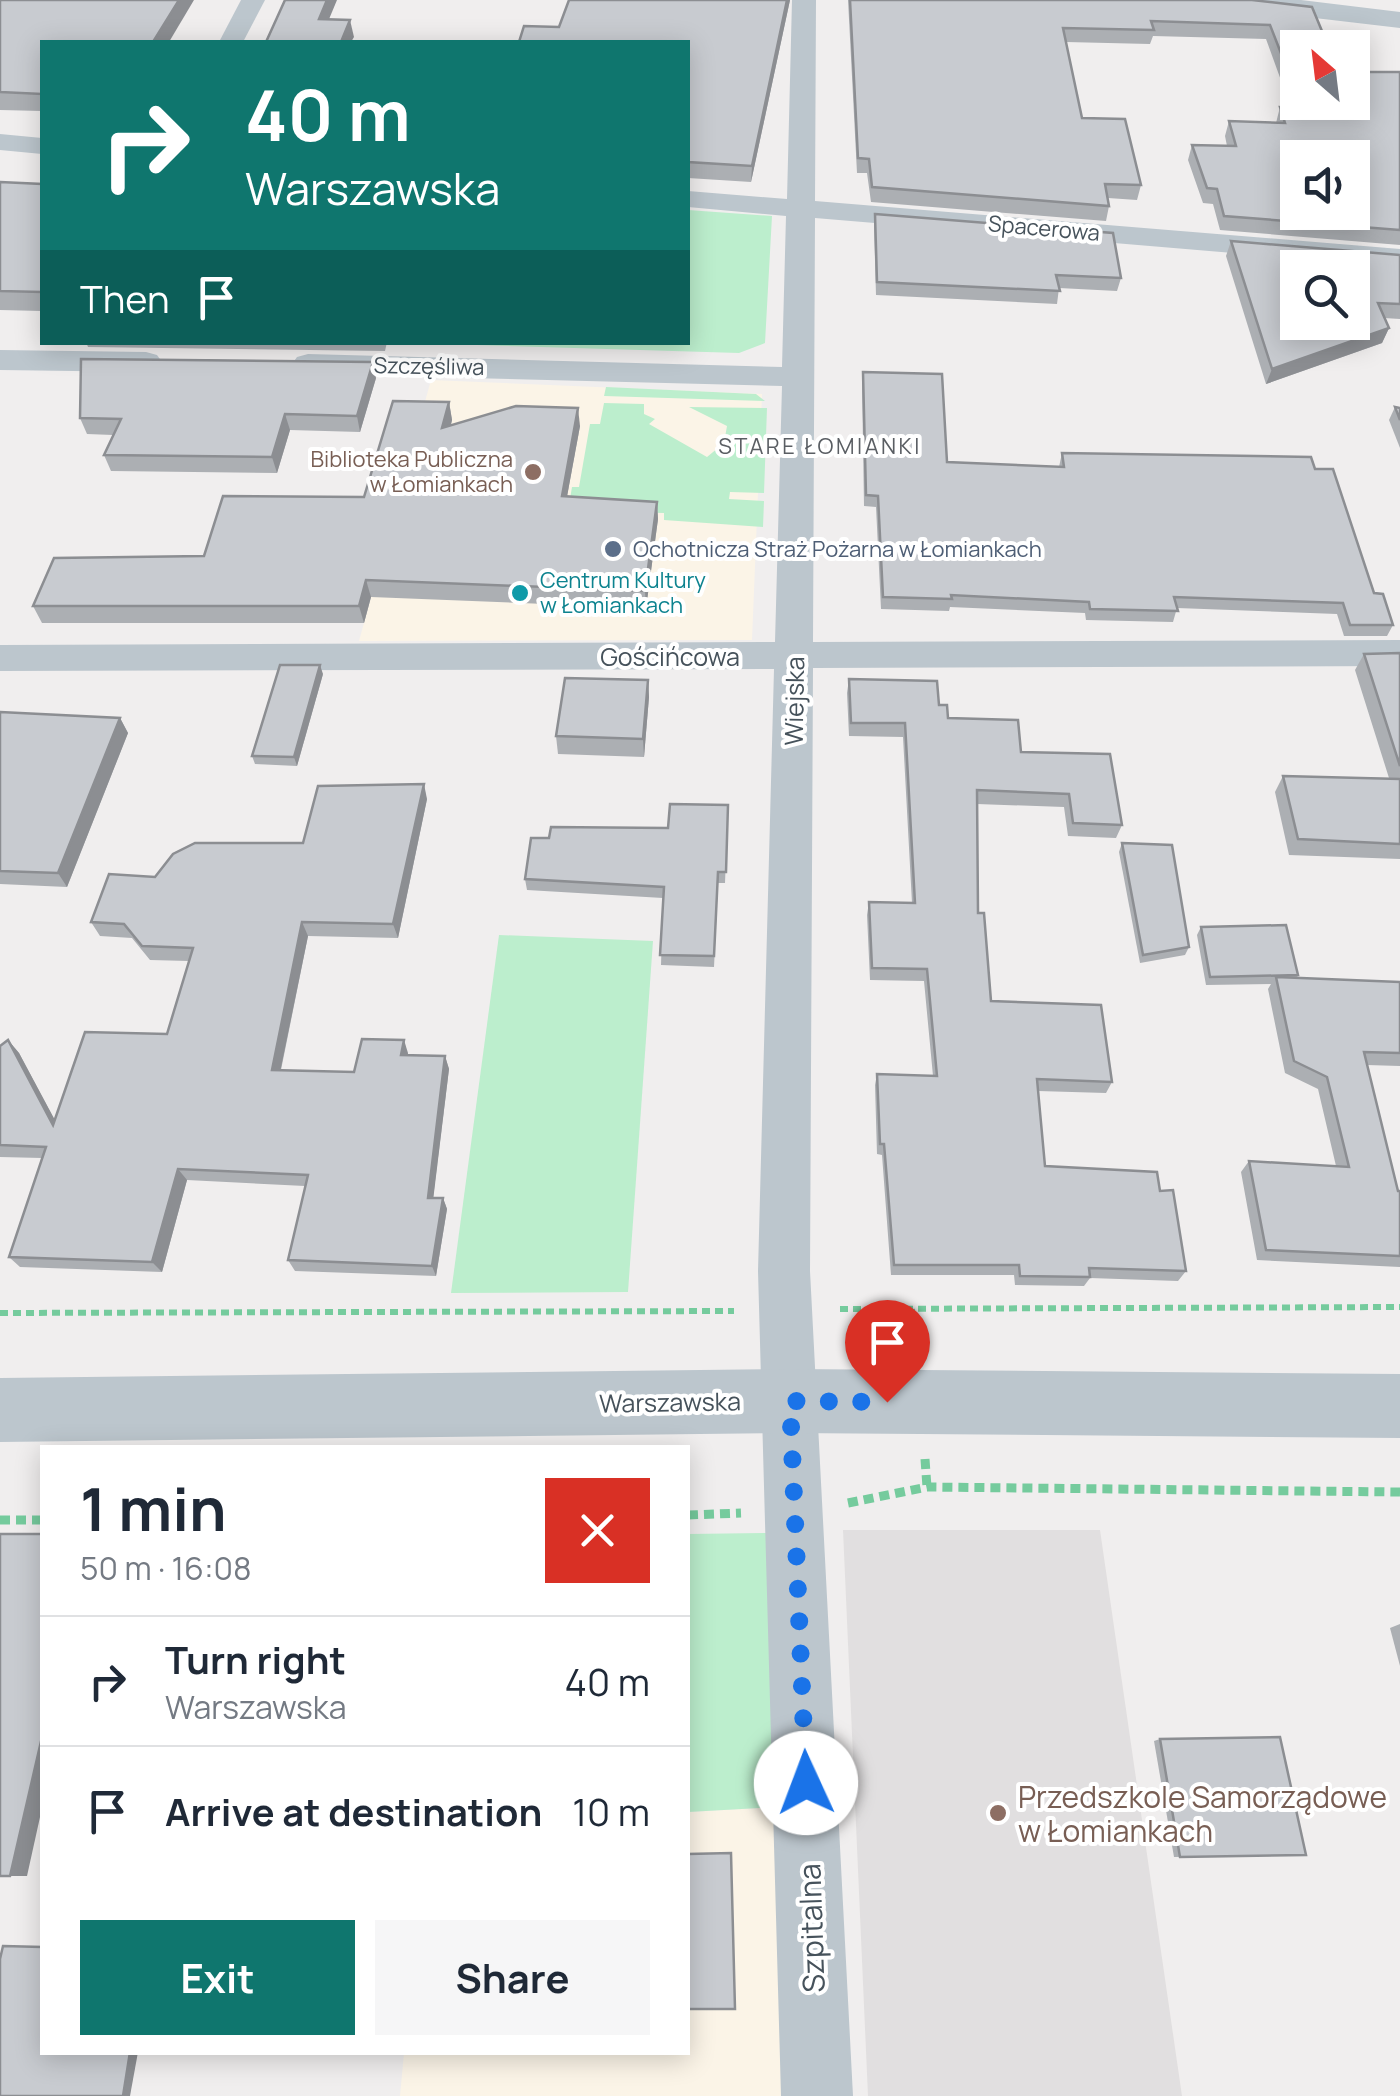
<!DOCTYPE html>
<html lang="en">
<head>
<meta charset="utf-8">
<style>
	:root { --surface:#fff; --page:#f6f6f7; --text:#1f2937; --muted:#747a83; --line:#e0e1e3; --accent:#0f766e }
	body { margin:0; font-family:Manrope,sans-serif; background:var(--page); color:var(--text); height:100vh; display:flex; flex-direction:column; font-size:38px; white-space:nowrap }
	* { box-sizing:border-box; margin:0 }
	p { font-size:32px; color:var(--muted) }
	.icon { flex:none; width:55px; height:55px; fill:none; stroke:currentColor; stroke-width:2; stroke-linecap:round; stroke-linejoin:round }
	.map { position:relative; flex:1; overflow:hidden }
	.drawer { position:absolute; left:40px; top:1445px; width:650px; height:610px; display:flex; flex-direction:column; background:var(--surface); border-radius:0px; box-shadow:0 5px 25px #0003 }
	.drawer>* { flex:none }
	.top-card { position:absolute; left:40px; top:40px; width:650px; height:305px; border-radius:0px; box-shadow:0 5px 25px #0003; background:#0f766e; color:#fff; overflow:hidden }
	.needle { width:65px; rotate:332deg }
	.tools { position:absolute; left:1280px; top:30px; display:grid; gap:20px }
	.tools a { display:grid; place-items:center; width:90px; height:90px; border-radius:0px; background:var(--surface); box-shadow:0 5px 25px #0003; font-size:50px }
	.pin { position:absolute; display:grid; place-items:center; width:85px; height:85px; color:#fff; margin:-102px -42px; border-radius:50% 50% 50% 0; rotate:-45deg; box-shadow:0 0 10px #0007 }
	.pin .icon { rotate:45deg }
	.me { position:absolute; width:110px; margin:-55px; rotate:358deg; stroke-linejoin:round; filter:drop-shadow(0 0 8px #0008) }
	.turn { display:flex; align-items:center; gap:35px; height:210px; padding:0 40px; font-size:45px }
	.turn .icon { width:130px; height:130px; stroke-width:2.5 }
	.turn b { display:block; font-size:70px; line-height:85px }
	.then { display:flex; align-items:center; height:95px; padding:0 40px; background:#0003; gap:20px; font-size:38px }
	.round { display:grid; place-items:center; flex:none; width:105px; height:105px; border-radius:0px; background:var(--page) }
	.head { display:flex; align-items:center; justify-content:space-between; height:170px; padding:0 40px }
	h1 { font-size:60px; font-weight:700; line-height:75px }
	.button { display:flex; gap:20px; margin-top:auto; padding:20px 40px }
	.button a { flex:1; height:115px; border-radius:0px; background:var(--accent); color:#fff; font-size:40px; font-weight:700; line-height:115px; text-align:center }
	.button a+a { background:var(--page); color:var(--text) }
	ul { padding:0; list-style:none }
	li { display:flex; align-items:center; gap:30px; height:130px; padding:0 40px; border-top:2px solid var(--line) }
	li div { flex:1 }
	li b { display:block; font-size:38px }
	li em { font-style:normal }
	.map>svg:first-child { display:block }
</style>
</head>
<body>
<div class="map">
<svg width="1400" height="2096" viewBox="0 0 1400 2096">
	<rect width="100%" height="100%" fill="#f0eeee"/>
	<g fill="#fbf4e7">
		<path d="M431 380 762 394 752 640 359 641Z"/>
		<path d="M778 1807 784 2096H400L404 2053 688 2052V1812Z"/>
	</g>
	<path fill="#e1dfe0" d="M843 1530H1100L1182 2096H868Z"/>
	<g fill="#bceecd">
		<path d="M688 210 772 216 765 343 739 353 444 344 688 342Z"/>
		<path d="M606 387 756 394 765 401 604 396Z"/>
		<path d="M604 403 644 404V414L655 419 649 424 707 457 724 443 727 426 689 407 767 408 764 493 730 492 729 499 764 501 763 527 664 520V513L568 511 572 487H579L590 424H600Z"/>
		<path d="M499 935 653 941 628 1292 451 1293Z"/>
		<path d="M768 1533 778 1807 688 1812V1534Z"/>
	</g>
	<g fill="none" stroke-linecap="round" stroke-linejoin="round">
		<g stroke="#75cb9d" stroke-width="6" stroke-dasharray="8 5" stroke-linecap="butt">
			<path d="M840 1309 1400 1307"/>
			<path d="M912 1309 916 1343"/>
			<path d="M0 1313 734 1311"/>
		</g>
		<g stroke="#75cb9d" stroke-width="9" stroke-dasharray="10 6" stroke-linecap="butt">
			<path d="M925 1459 927 1487"/>
			<path d="M848 1503 927 1487 1400 1492"/>
			<path d="M688 1515 741 1513"/>
			<path d="M0 1520H42"/>
		</g>
		<g fill="#bcc6cd" fill-rule="evenodd">
			<path d="M241 0H265L243 42H219Z"/>
			<path d="M792 0H816L815 201 1400 249V267L815 218 813 642 1400 640V666L813 668 810 1271 853 2096H781L758 1271 774 669 0 671V645L775 642 782 386 308 374 297 371 292 364 297 357 308 354 782 367 786 216 688 207V191L787 199Z"/>
			<path d="M0 134 42 138V154L0 150Z"/>
			<path d="M0 350 146 352 157 355 162 362 157 369 146 372 0 370Z"/>
		</g>
		<g fill="#bcc6cd" fill-rule="evenodd">
			<path d="M1216 0H1301L1400 12V28L1230 8Z"/>
			<path d="M790 1369 1400 1374V1438L790 1433 0 1442V1378Z"/>
		</g>
	</g>
	<g fill="#acafb3">
		<path d="M0 0 42 42V111L0 110Z"/>
		<path d="M790 0 751 182 688 178V42L559 27Z"/>
		<path d="M848 0H1252L1298 48V102H1352L1400 72V245L1220 230 1213 204 1203 203 1188 160 1192 145 1227 146 1225 136 1229 121 1276 123 1280 107 1291 108 1266 39 1153 36 1150 44 1066 42 1082 118 1141 185 1137 200 1108 198 1109 206 1106 221 871 202 867 173H857Z"/>
		<path d="M0 182 42 184V311L0 310Z"/>
		<path d="M875 214 1121 278 1117 291 1059 288 1057 304 876 295 874 227Z"/>
		<path d="M1231 241 1400 255V319L1384 318 1389 328 1382 343 1266 384 1226 256Z"/>
		<path d="M86 342H387L385 351 88 347Z"/>
		<path d="M863 372 947 462 1059 467 1062 453 1315 469 1374 593 1393 625 1387 636H1344L1337 614 1177 608 1173 622 1086 620 1085 613 950 607 949 611 881 609 876 507 864 506 862 383Z"/>
		<path d="M376 378 360 432 290 430 277 473 111 471 104 455 113 435 87 434 80 418Z"/>
		<path d="M449 402 452 420 451 425 580 426 567 496 657 502 658 519 646 608 371 597 364 623H42L33 606 204 556 364 497Z"/>
		<path d="M1395 407 1400 408V448L1389 420Z"/>
		<path d="M1400 653V859L1289 855 1275 792 1283 776 1389 778 1355 670 1364 654Z"/>
		<path d="M323 674 297 766 255 764 252 756Z"/>
		<path d="M849 679 939 705 948 718 1021 752 1122 825 1116 838 1068 836 1064 807 977 804 978 913 991 1001 1112 1082 1106 1093 1038 1091 1045 1166 1160 1191 1186 1271 1178 1281 1090 1278 1084 1286 1015 1285 1014 1275H891L882 1155 877 1154 875 1085 877 1074 933 1076 924 981 870 980 867 915 869 902 912 903 903 737 849 736 847 693Z"/>
		<path d="M648 680 649 697 644 757 558 754 556 736Z"/>
		<path d="M0 712 120 718 128 733 67 887 0 884Z"/>
		<path d="M427 799 398 938 308 936 281 1070 354 1072 408 1053V1055L445 1056 449 1069 433 1198H443L447 1209 436 1276 295 1271 288 1260 305 1186 187 1180 162 1272 20 1267 9 1257 42 1158 0 1157V1046L8 1040 19 1053 55 1121 167 1034 189 961 150 960 132 938 100 936 91 922 155 877 303 843Z"/>
		<path d="M728 805 725 883H718L714 967 661 965 663 898 527 890 525 879 549 838 668 828Z"/>
		<path d="M1122 843 1189 947 1185 955 1140 963 1119 852Z"/>
		<path d="M1201 927 1298 975 1297 978 1400 982V1066L1367 1065 1398 1191H1400V1267L1257 1260 1241 1172 1249 1161 1336 1166 1318 1089 1285 1073 1268 989 1271 984 1206 985 1197 935Z"/>
		<path d="M1400 1624V1666L1390 1628Z"/>
		<path d="M1160 1739 1306 1855 1174 1857 1154 1741Z"/>
	</g>
	<g fill="#8c8e92">
		<path d="M179 0H194L169 42H153Z"/>
		<path d="M327 0H337L322 36 319 19Z"/>
		<path d="M787 0H790L751 182 752 166Z"/>
		<path d="M350 20 354 37 351 42H341Z"/>
		<path d="M1389 328 1382 343 1266 384 1272 369Z"/>
		<path d="M373 362 376 378 360 432 357 416Z"/>
		<path d="M449 402 452 420 445 445 442 428Z"/>
		<path d="M578 408 580 426 564 513 562 496Z"/>
		<path d="M285 414 290 430 277 473 272 457Z"/>
		<path d="M657 502 658 519 646 608 645 591Z"/>
		<path d="M366 580 371 597 364 623 359 606Z"/>
		<path d="M320 665 323 674 297 766 294 757Z"/>
		<path d="M648 680 649 697 644 757 643 739Z"/>
		<path d="M120 718 128 733 67 887 58 873Z"/>
		<path d="M424 784 427 799 398 938 393 924Z"/>
		<path d="M302 922 308 936 278 1082 272 1070Z"/>
		<path d="M8 1040 19 1053 64 1137 53 1125Z"/>
		<path d="M404 1040 408 1053 405 1068 401 1055Z"/>
		<path d="M445 1056 449 1069 432 1209 428 1198Z"/>
		<path d="M178 1169 187 1180 162 1272 152 1262Z"/>
		<path d="M443 1198 447 1209 436 1276 432 1266Z"/>
		<path d="M42 1737V1808L27 1876H10Z"/>
		<path d="M130 2052H138L130 2096H123Z"/>
	</g>
	<g fill="#c8cbd0" stroke="#8c8e92" stroke-width="2.5" fill-rule="evenodd">
		<path d="M0 0H179L153 42H42V94L0 92Z"/>
		<path d="M285 0H327L319 19 350 20 341 42H266Z"/>
		<path d="M569 0H787L752 166 688 162V42H519L524 26 559 27Z"/>
		<path d="M850 0H1252L1312 7 1329 48H1298V97L1270 25 1151 21 1154 30 1063 28 1082 118 1125 119 1141 185 1105 184 1109 206 872 187 869 159 858 158Z"/>
		<path d="M1352 72H1400V230L1224 216 1217 189 1207 188 1192 145 1236 146 1229 121 1285 123 1280 107 1302 108 1300 102H1352ZM1298 158H1352V212H1298Z"/>
		<path d="M0 182 42 184V292L0 291Z"/>
		<path d="M875 214 1113 233 1121 278 1056 275 1060 291 877 282Z"/>
		<path d="M1231 241 1400 255V304L1378 303 1389 328 1272 369ZM1298 268H1352V322H1298Z"/>
		<path d="M81 359 373 362 357 416 285 414 272 457 104 455 121 419 80 418Z"/>
		<path d="M863 372 942 374 947 462 1064 467 1062 453 1311 457 1315 469H1333L1374 593 1383 594 1393 625H1350L1343 603 1174 597 1178 611 1090 609 1089 602 951 595 952 599 883 597 878 496 866 495Z"/>
		<path d="M393 401 449 402 442 428 516 406 578 408 562 496 657 502 645 591 366 580 359 606H33L54 558 204 556 223 496 364 497Z"/>
		<path d="M1395 407 1400 408V420Z"/>
		<path d="M1400 653V766L1364 654Z"/>
		<path d="M280 665H320L294 757 252 756Z"/>
		<path d="M565 678 648 680 643 739 556 736Z"/>
		<path d="M849 679 937 681 939 705H947L948 718 1018 720 1021 752 1110 754 1122 825 1073 823 1069 794 977 790 978 913H984L991 1001 1101 1005 1112 1082 1037 1079 1045 1166 1157 1172 1160 1191 1173 1190 1186 1271 1089 1268 1090 1277 1020 1276 1019 1265H894L884 1144H880L877 1074 937 1076 927 969 872 968 869 902 915 903 905 723H851Z"/>
		<path d="M0 712 120 718 58 873 0 871Z"/>
		<path d="M1283 776 1400 779V844L1298 839Z"/>
		<path d="M424 784 393 924 302 922 272 1070 354 1072 362 1039 404 1040 401 1055 445 1056 428 1198H443L432 1266 288 1260 308 1175 178 1169 152 1262 9 1257 46 1147 0 1145V1046L8 1040 53 1125 85 1032 167 1034 193 948 142 946 124 924 91 922 109 874 155 877 173 854 195 843H303L318 786Z"/>
		<path d="M670 804 728 805 726 872H718L714 956 660 955 664 887 525 879 531 838H549L551 827 668 828Z"/>
		<path d="M1122 843 1172 845 1189 947 1143 955Z"/>
		<path d="M1286 925 1298 975 1210 977 1201 927Z"/>
		<path d="M1276 977 1400 982V1053L1364 1052 1398 1191H1400V1256L1266 1250 1249 1161 1349 1167 1327 1077 1294 1061Z"/>
		<path d="M0 1534H42V1737L10 1876H0Z"/>
		<path d="M1280 1737 1306 1855 1180 1857 1160 1739Z"/>
		<path d="M731 1853 735 2009H688V1854Z"/>
		<path d="M3 1946 42 1947V2052H130L123 2096H0V1959Z"/>
	</g>
	<g fill="none" stroke-linecap="round" stroke-linejoin="round">
		<path stroke="#1a73e8" stroke-width="18" stroke-dasharray="0 32.4" d="M806 1783 790 1401 887 1402"/>
	</g>
	<g fill="#8d6e63" stroke="#fff" stroke-width="4">
		<circle cx="533" cy="472" r="10"/>
		<circle cx="998" cy="1813" r="10"/>
	</g>
	<circle fill="#5c6f8a" stroke="#fff" stroke-width="4" cx="613" cy="549" r="10"/>
	<circle fill="#0f9aa8" stroke="#fff" stroke-width="4" cx="520" cy="593" r="10"/>
	<g text-anchor="middle" dominant-baseline="central" stroke-width="8" stroke-linejoin="round" paint-order="stroke">
		<g font-size="22" fill="#46525b" stroke="#fff">
			<text transform="translate(1044 228) rotate(5)">Spacerowa</text>
			<text transform="translate(429 366) rotate(1)">Szczęśliwa</text>
		</g>
		<g font-size="22" letter-spacing="2.5" fill="#5a5e63" stroke="#fff">
			<text x="820" y="446">STARE ŁOMIANKI</text>
		</g>
		<g font-size="22" fill="#785e54" stroke="#fff" text-anchor="end">
			<text x="513" y="459">Biblioteka Publiczna<tspan x="513" dy="25">w Łomiankach</tspan></text>
		</g>
		<g font-size="22" fill="#4e5e75" stroke="#fff" text-anchor="start">
			<text x="633" y="549">Ochotnicza Straż Pożarna w Łomiankach</text>
		</g>
		<g font-size="22" fill="#0d838f" stroke="#fff" text-anchor="start">
			<text x="540" y="580">Centrum Kultury<tspan x="540" dy="25">w Łomiankach</tspan></text>
		</g>
		<g font-size="25" fill="#46525b" stroke="#fff">
			<text x="670" y="656">Gościńcowa</text>
			<text transform="translate(794 701) rotate(-89)">Wiejska</text>
			<text transform="translate(670 1402) rotate(-1)">Warszawska</text>
		</g>
		<g font-size="30" fill="#785e54" stroke="#fff" text-anchor="start">
			<text x="1018" y="1796">Przedszkole Samorządowe<tspan x="1018" dy="34">w Łomiankach</tspan></text>
		</g>
		<g font-size="30" fill="#46525b" stroke="#fff">
			<text transform="translate(811 1928) rotate(-92)">Szpitalna</text>
		</g>
	</g>
</svg>
<div class="tools">
<a><svg class="needle" viewBox="-14 -14 28 28"><path d="M0-13l5 13h-10z" fill="#e53935"/><path d="M0 13l5-13h-10z" fill="#747a83"/></svg></a>
<a><svg class="icon" aria-label="sound" viewBox="0 0 24 24"><path d="M4 9h4l5-4v14l-5-4H4zM17 9q2 3 0 6"/></svg></a>
<a><svg class="icon" aria-label="search" viewBox="0 0 24 24"><circle cx="10" cy="10" r="6"/><path d="M15 15l6 6"/></svg></a>
</div>
<div class="pin" style="left:887px;top:1402px;background:#d93025"><svg class="icon" aria-label="arrive" viewBox="0 0 24 24"><path d="M6 21V4h12l-3 4 3 4H6"/></svg></div>
<svg class="me" style="left:806px;top:1783px" viewBox="-20 -20 40 40"><circle r="19" fill="#fff"/><path d="M0-13L10 11 0 6-10 11z" fill="#1a73e8"/></svg>
<div class="top-card">
<div class="turn"><svg class="icon" aria-label="right" viewBox="0 0 24 24"><path d="M7 20v-9h11M14 6l5 5-5 5"/></svg><div><b>40 m</b>Warszawska</div></div>
<div class="then">Then<svg class="icon" aria-label="arrive" viewBox="0 0 24 24"><path d="M6 21V4h12l-3 4 3 4H6"/></svg></div>
</div>
<section class="drawer">
<div class="head"><div><h1>1 min</h1><p>50 m · 16:08</p></div><a class="round" style="background:#d93025;color:#fff"><svg class="icon" aria-label="close" viewBox="0 0 24 24"><path d="M6 6l12 12M18 6L6 18"/></svg></a></div>
<ul>
<li><svg class="icon" aria-label="right" viewBox="0 0 24 24"><path d="M7 20v-9h11M14 6l5 5-5 5"/></svg><div><b>Turn right</b><p>Warszawska</p></div><em>40 m</em></li>
<li><svg class="icon" aria-label="arrive" viewBox="0 0 24 24"><path d="M6 21V4h12l-3 4 3 4H6"/></svg><div><b>Arrive at destination</b></div><em>10 m</em></li>
</ul>
<div class="button"><a>Exit</a><a>Share</a></div>
</section>
</div>
</body>
</html>
